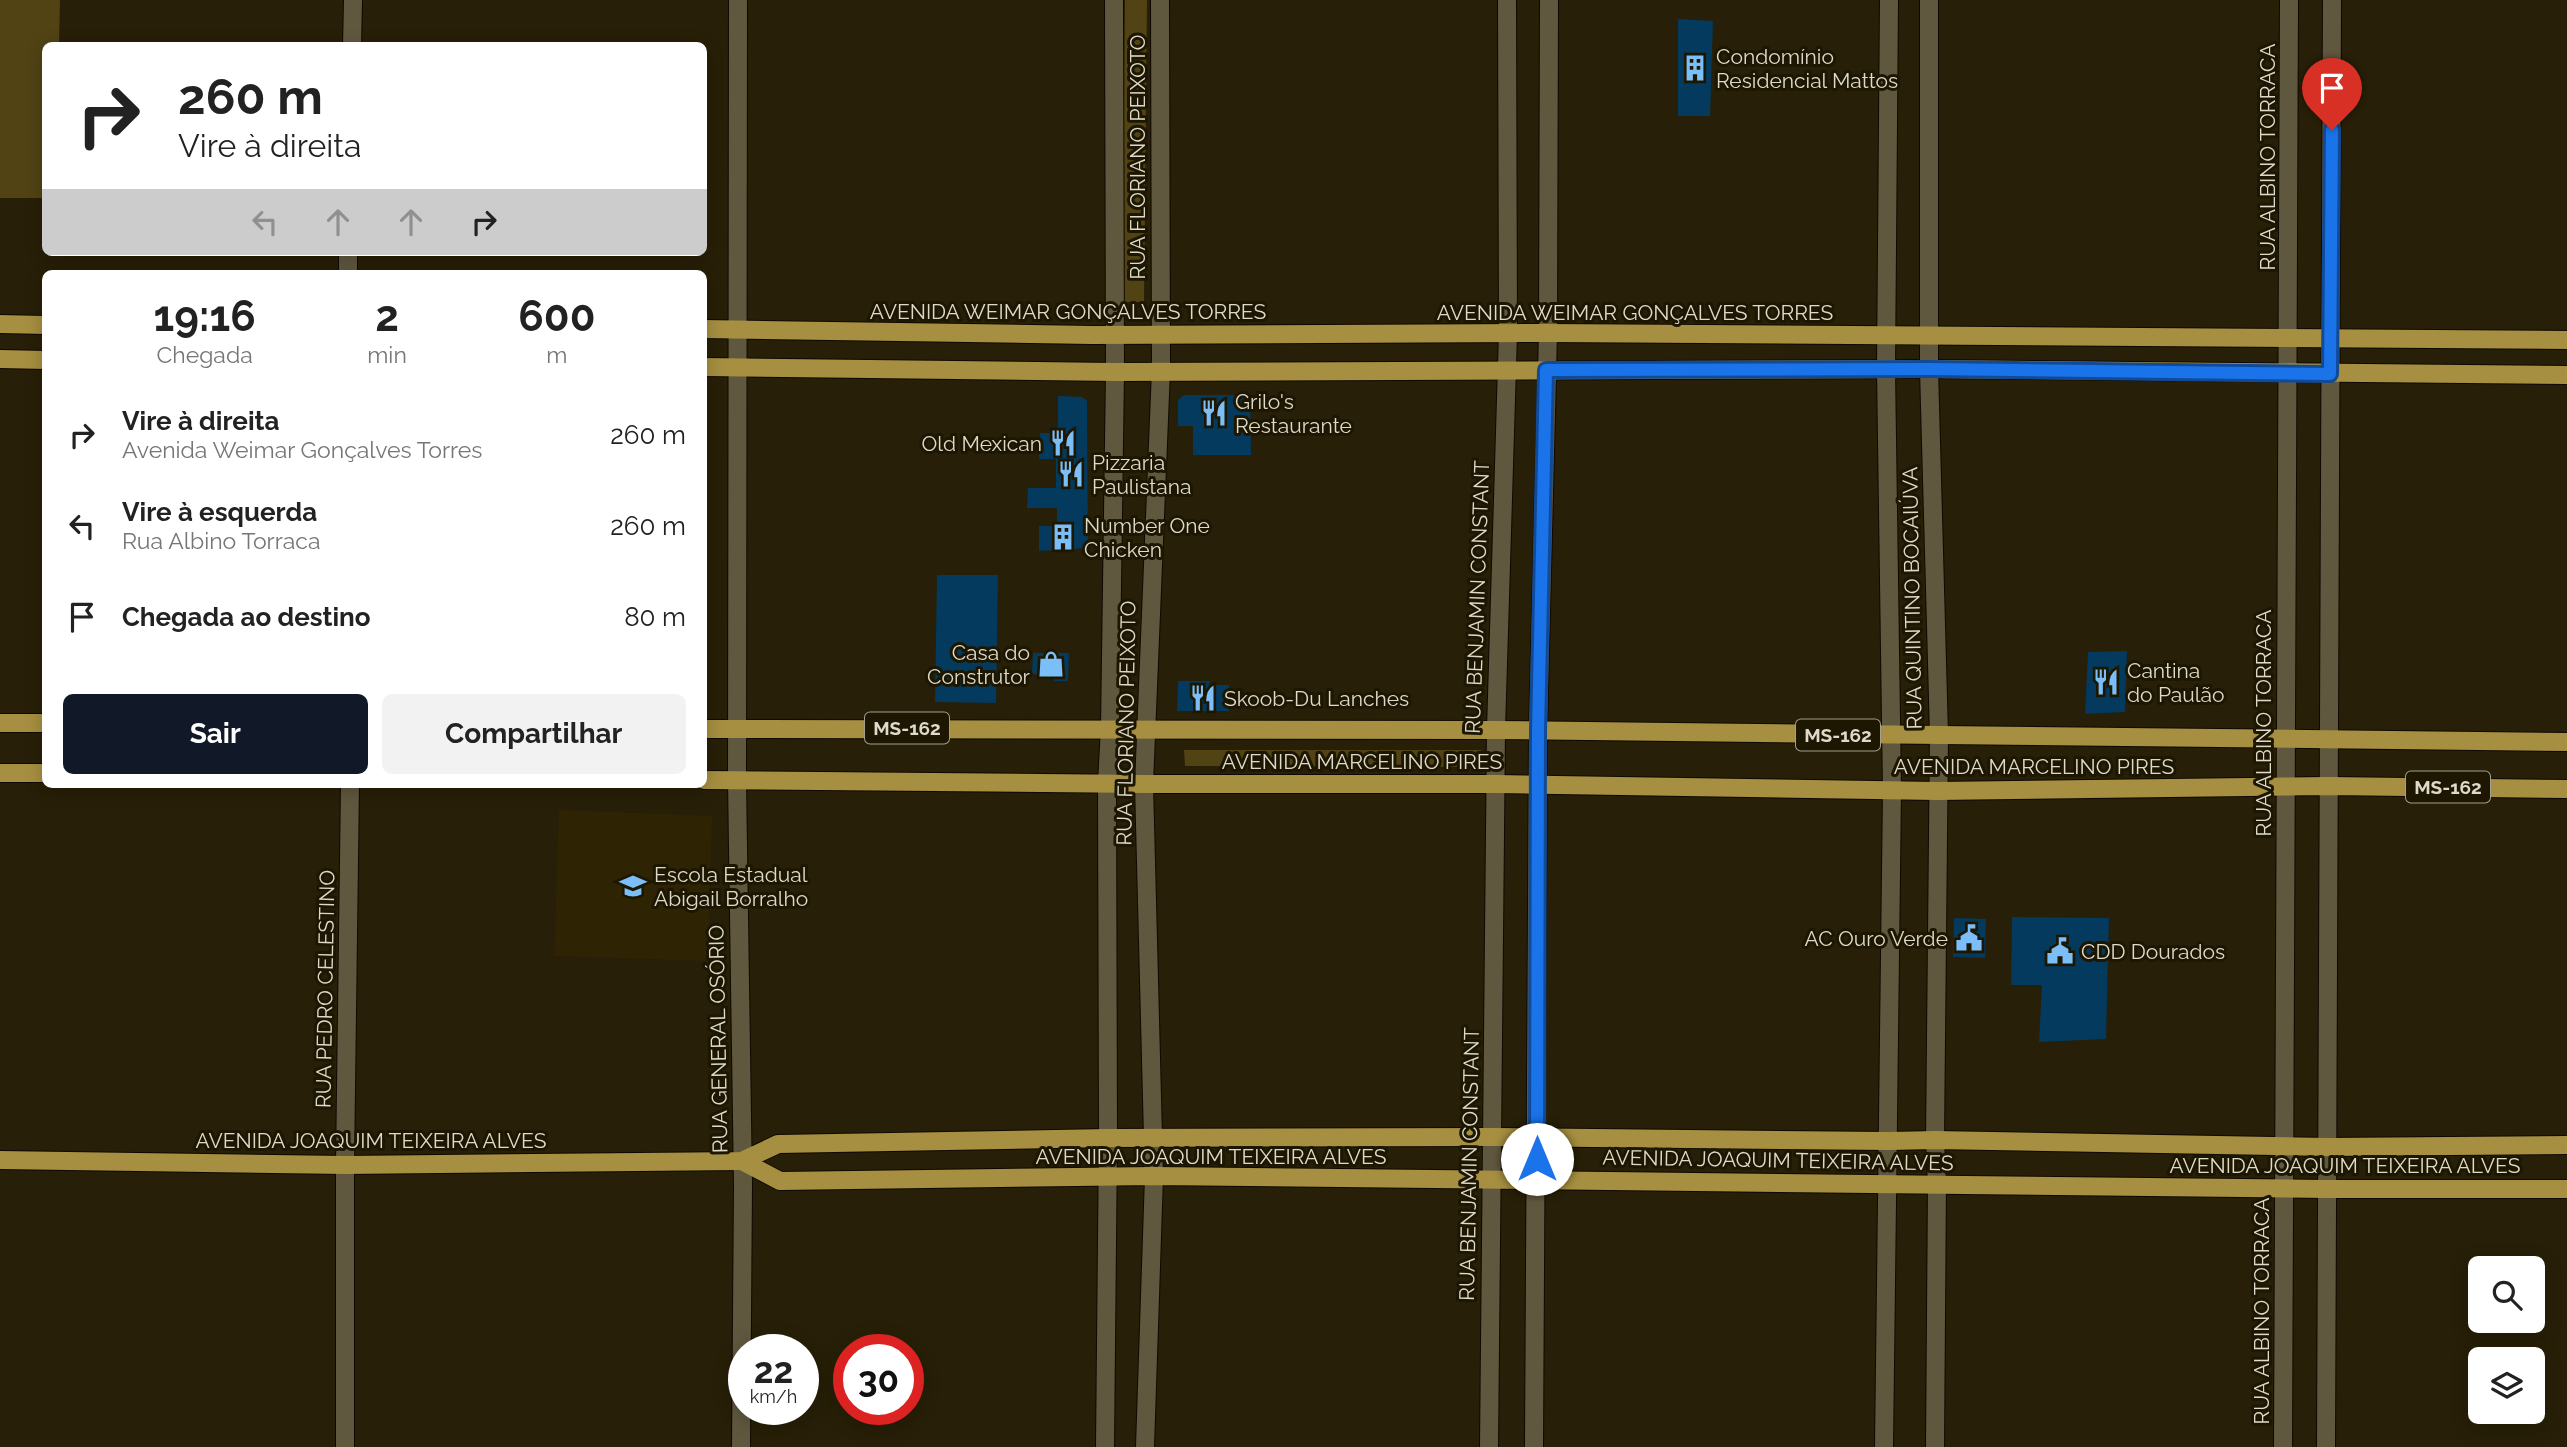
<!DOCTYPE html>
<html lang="pt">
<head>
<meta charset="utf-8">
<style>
	:root { --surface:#fff; --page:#f2f2f2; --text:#222; --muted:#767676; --accent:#111827 }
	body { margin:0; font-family:Raleway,sans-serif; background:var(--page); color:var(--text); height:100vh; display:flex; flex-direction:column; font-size:26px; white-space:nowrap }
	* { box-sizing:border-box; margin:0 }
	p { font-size:23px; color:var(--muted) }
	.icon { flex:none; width:38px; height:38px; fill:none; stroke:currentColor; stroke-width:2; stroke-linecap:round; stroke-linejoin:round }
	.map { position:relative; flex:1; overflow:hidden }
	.panel { position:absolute; left:42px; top:270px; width:665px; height:518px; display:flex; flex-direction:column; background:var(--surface); border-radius:10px; box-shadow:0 4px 18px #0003 }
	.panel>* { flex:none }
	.hud { position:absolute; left:42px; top:42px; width:665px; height:214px; border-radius:10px; box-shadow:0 4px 18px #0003; background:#fff; color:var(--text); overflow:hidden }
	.buttons { position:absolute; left:2468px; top:1256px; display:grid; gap:14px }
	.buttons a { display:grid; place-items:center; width:77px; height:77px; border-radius:10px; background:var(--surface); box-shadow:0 4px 18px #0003; font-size:35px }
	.speed { position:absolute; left:728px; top:1334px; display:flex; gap:14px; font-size:35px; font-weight:700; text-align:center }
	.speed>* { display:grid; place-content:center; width:91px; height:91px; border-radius:50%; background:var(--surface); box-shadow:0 4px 18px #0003; line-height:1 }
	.speed small { font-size:18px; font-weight:400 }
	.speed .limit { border:10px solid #d22; background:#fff; color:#111 }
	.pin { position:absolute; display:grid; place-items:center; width:60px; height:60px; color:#fff; margin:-72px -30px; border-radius:50% 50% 50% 0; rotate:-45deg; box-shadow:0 0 7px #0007 }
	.pin .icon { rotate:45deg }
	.me { position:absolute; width:77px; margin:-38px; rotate:0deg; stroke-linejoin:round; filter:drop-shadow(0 0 5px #0008) }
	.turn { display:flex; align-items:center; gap:24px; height:147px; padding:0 21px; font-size:32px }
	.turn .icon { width:91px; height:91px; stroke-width:2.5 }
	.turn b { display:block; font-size:49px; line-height:60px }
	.lanes { display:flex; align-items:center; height:66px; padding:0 21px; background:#0003; justify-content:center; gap:35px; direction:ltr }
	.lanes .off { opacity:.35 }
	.eta { display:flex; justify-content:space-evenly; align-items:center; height:119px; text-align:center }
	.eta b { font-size:42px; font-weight:700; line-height:49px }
	.button { display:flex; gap:14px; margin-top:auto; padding:14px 21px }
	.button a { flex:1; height:80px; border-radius:10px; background:var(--accent); color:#fff; font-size:28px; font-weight:700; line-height:80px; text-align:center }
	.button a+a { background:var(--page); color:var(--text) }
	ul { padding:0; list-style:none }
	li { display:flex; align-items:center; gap:21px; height:91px; padding:0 21px }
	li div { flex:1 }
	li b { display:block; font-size:26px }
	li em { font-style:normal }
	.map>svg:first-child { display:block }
</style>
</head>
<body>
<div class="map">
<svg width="2567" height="1447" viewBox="0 0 2567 1447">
	<rect width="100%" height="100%" fill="#271f07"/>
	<path fill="#2e2404" d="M559 810 712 816 708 961 554 956Z"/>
	<g fill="#514314">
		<path d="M0 0H60L59 45 46 46 45 198H0Z"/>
		<path d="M1125 0H1147L1144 302H1122Z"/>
		<path d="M1184 750H1481V767L1185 766Z"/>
	</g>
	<g fill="#033a5e">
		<path d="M1678 19 1713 21 1710 116H1678Z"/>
		<path d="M1184 395H1250L1251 455H1193V426H1178V400Z"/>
		<path d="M1058 396 1082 397 1087 401 1088 548 1039 551V526H1057V508H1027L1028 488H1056V459H1039L1040 433H1058Z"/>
		<path d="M937 575H998L996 703 935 702Z"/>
		<path d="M2127 651 2125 712 2085 714 2088 652Z"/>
		<path d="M1033 653H1069L1068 681H1054V675L1032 674Z"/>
		<path d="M1178 681H1210L1209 685H1229V711H1177Z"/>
		<path d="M2012 917 2109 918 2106 1039 2039 1042 2042 985H2011Z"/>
		<path d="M1954 918 1986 919 1985 958 1953 957Z"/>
	</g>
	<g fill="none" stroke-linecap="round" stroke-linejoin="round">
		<g stroke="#100900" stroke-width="20">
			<g id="minor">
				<path d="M738 0 737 780 743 1185 741 1447"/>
				<path d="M1929 0V369L1939 735 1935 1140 1937 1184 1935 1447"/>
				<path d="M352 46 353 0"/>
				<path d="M348 273V252"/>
				<path d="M345 1447V1165L350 784"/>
				<path d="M1105 1447 1108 1138 1107 783 1110 728 1115 372 1114 0"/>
				<path d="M1145 1447 1154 1176 1144 784 1161 370 1160 0"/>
				<path d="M1489 1447 1496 730 1508 333 1507 0"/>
				<path d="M1534 1447 1538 731 1548 333 1549 0"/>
				<path d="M1884 1447 1892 790 1886 369 1889 0"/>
				<path d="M2283 1447 2289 0"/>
				<path d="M2326 1447 2332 0"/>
			</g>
		</g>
		<g stroke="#100900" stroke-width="20">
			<g id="major">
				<path d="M0 324 46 325"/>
				<path d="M704 329 1092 335 1548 333 2567 340"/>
				<path d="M0 359 46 360"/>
				<path d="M704 367 1115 372 1929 369 2567 375"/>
				<path d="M0 723H46"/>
				<path d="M704 729 1496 730 2567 742"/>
				<path d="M0 773H46"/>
				<path d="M704 780 1144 784H1496L1937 791 2329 786 2567 789"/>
				<path d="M0 1160 345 1165 742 1161 778 1144 1108 1138 1492 1137 1889 1141 1935 1140 2328 1147 2567 1145"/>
				<path d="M742 1161 780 1181 1154 1176 2328 1189H2567"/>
			</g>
		</g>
		<use href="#minor" stroke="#60583e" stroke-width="18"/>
		<use href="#major" stroke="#a68f40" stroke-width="18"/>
	</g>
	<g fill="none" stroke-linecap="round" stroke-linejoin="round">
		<g stroke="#114b97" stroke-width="18">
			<path id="route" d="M1537 1159 1538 731 1546 370 1929 369 2330 374 2332 130"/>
		</g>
		<use href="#route" stroke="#1a73e8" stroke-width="12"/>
	</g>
	<defs>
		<g id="building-bare" transform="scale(2.1)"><path d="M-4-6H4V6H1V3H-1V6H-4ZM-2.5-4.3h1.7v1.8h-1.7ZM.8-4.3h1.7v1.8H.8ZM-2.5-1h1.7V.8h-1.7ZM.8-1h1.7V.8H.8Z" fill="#7bbef8" stroke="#1d1601" stroke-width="2.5" paint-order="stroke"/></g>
		<g id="restaurant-bare" transform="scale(2.1)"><path d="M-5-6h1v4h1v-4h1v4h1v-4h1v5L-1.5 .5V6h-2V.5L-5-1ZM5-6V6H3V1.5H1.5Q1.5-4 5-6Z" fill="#7bbef8" stroke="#1d1601" stroke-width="2.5" paint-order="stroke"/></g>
		<g id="shop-bare" transform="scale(2.1)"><path d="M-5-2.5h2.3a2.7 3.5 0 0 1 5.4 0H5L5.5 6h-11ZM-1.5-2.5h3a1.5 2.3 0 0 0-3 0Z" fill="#7bbef8" stroke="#1d1601" stroke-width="2.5" paint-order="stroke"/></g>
		<g id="school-bare" transform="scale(2.1)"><path d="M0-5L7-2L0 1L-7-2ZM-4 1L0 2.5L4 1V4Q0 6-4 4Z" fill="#7bbef8" stroke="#1d1601" stroke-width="2.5" paint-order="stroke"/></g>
		<g id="civic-bare" transform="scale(2.1)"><path d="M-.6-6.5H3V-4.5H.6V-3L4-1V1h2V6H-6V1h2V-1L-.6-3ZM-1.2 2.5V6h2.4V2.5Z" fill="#7bbef8" stroke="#1d1601" stroke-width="2.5" paint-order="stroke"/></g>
	</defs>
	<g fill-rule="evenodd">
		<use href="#building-bare" x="1695" y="68"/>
		<use href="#restaurant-bare" x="1214" y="413"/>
		<use href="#restaurant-bare" x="1063" y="443"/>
		<use href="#restaurant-bare" x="1071" y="474"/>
		<use href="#building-bare" x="1063" y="537"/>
		<use href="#shop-bare" x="1051" y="664"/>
		<use href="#restaurant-bare" x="2106" y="682"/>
		<use href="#restaurant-bare" x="1203" y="698"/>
		<use href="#school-bare" x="633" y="886"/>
		<use href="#civic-bare" x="1969" y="938"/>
		<use href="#civic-bare" x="2060" y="951"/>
	</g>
	<g text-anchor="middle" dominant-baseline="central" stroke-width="6" stroke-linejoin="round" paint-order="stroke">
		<g fill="#1d1601" stroke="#a49f8e" stroke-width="2">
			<rect x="865" y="712.5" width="84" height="31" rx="5"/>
			<rect x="1796" y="719.5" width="84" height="31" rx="5"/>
			<rect x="2406" y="771.5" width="84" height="31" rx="5"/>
		</g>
		<g font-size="19" font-weight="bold" fill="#dedacb">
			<text x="907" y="728">MS-162</text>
			<text x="1838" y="735">MS-162</text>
			<text x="2448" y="787">MS-162</text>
		</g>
		<g font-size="21" fill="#dedacb" stroke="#1d1601" text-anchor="start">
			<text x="1716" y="56">Condomínio<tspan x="1716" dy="24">Residencial Mattos</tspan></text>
			<text x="1235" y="401">Grilo's<tspan x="1235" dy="24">Restaurante</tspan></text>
			<text x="1042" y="443" text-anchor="end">Old Mexican</text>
			<text x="1092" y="462">Pizzaria<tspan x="1092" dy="24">Paulistana</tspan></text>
			<text x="1084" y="525">Number One<tspan x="1084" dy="24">Chicken</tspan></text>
			<text x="1030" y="652" text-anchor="end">Casa do<tspan x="1030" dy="24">Construtor</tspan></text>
			<text x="2127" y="670">Cantina<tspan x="2127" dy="24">do Paulão</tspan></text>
			<text x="1224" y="698">Skoob-Du Lanches</text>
			<text x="654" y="874">Escola Estadual<tspan x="654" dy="24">Abigail Borralho</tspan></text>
			<text x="1948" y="938" text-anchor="end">AC Ouro Verde</text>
			<text x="2081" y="951">CDD Dourados</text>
		</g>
		<g font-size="21" fill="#dedacb" stroke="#1d1601">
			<text transform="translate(1137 157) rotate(-90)">RUA FLORIANO PEIXOTO</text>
			<text transform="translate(2267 157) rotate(-90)">RUA ALBINO TORRACA</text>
			<text x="1068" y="311">AVENIDA WEIMAR GONÇALVES TORRES</text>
			<text x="1635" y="312">AVENIDA WEIMAR GONÇALVES TORRES</text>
			<text transform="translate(1477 597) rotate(-88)">RUA BENJAMIN CONSTANT</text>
			<text transform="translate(1912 598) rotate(-91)">RUA QUINTINO BOCAIÚVA</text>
			<text transform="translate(1126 723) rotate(-89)">RUA FLORIANO PEIXOTO</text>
			<text transform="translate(2263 723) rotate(-90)">RUA ALBINO TORRACA</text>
			<text x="1362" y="761">AVENIDA MARCELINO PIRES</text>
			<text x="2034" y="766">AVENIDA MARCELINO PIRES</text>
			<text transform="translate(325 989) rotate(-89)">RUA PEDRO CELESTINO</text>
			<text transform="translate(718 1039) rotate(-91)">RUA GENERAL OSÓRIO</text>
			<text x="371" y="1140">AVENIDA JOAQUIM TEIXEIRA ALVES</text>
			<text x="1211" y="1156">AVENIDA JOAQUIM TEIXEIRA ALVES</text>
			<text transform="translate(1778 1160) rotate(1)">AVENIDA JOAQUIM TEIXEIRA ALVES</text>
			<text transform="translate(1469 1164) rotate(-89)">RUA BENJAMIN CONSTANT</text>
			<text x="2345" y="1165">AVENIDA JOAQUIM TEIXEIRA ALVES</text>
			<text transform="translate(2261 1311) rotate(-90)">RUA ALBINO TORRACA</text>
		</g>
	</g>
</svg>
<div class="buttons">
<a><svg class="icon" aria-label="search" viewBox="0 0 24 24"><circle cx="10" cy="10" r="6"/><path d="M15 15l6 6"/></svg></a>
<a><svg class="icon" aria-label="layers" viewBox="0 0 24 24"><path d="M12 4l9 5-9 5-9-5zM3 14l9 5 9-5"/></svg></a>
</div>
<div class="speed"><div>22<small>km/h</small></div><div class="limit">30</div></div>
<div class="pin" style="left:2332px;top:130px;background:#d93025"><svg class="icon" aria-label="arrive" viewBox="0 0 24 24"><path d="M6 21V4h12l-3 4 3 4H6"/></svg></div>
<svg class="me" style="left:1537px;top:1159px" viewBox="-20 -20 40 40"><circle r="19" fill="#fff"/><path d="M0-13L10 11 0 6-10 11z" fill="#1a73e8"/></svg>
<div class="hud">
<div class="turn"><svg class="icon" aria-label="right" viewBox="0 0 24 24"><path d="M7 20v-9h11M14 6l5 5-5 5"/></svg><div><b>260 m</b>Vire à direita</div></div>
<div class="lanes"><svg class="icon off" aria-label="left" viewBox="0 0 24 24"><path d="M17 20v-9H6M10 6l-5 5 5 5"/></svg><svg class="icon off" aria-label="ahead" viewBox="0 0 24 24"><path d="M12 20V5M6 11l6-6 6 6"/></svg><svg class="icon off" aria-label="ahead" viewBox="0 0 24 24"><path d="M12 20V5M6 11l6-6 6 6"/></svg><svg class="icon" aria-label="right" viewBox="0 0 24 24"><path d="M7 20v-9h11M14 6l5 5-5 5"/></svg></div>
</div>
<section class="panel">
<div class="eta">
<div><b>19:16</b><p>Chegada</p></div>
<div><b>2</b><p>min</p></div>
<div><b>600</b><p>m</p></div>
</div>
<ul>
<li><svg class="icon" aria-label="right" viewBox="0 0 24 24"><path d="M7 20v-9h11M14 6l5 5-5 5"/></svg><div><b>Vire à direita</b><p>Avenida Weimar Gonçalves Torres</p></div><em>260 m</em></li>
<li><svg class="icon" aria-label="left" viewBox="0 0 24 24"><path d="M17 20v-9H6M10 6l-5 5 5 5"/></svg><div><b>Vire à esquerda</b><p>Rua Albino Torraca</p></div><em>260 m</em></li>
<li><svg class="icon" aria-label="arrive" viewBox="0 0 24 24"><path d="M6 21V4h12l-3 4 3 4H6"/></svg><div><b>Chegada ao destino</b></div><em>80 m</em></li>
</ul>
<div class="button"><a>Sair</a><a>Compartilhar</a></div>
</section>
</div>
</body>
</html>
